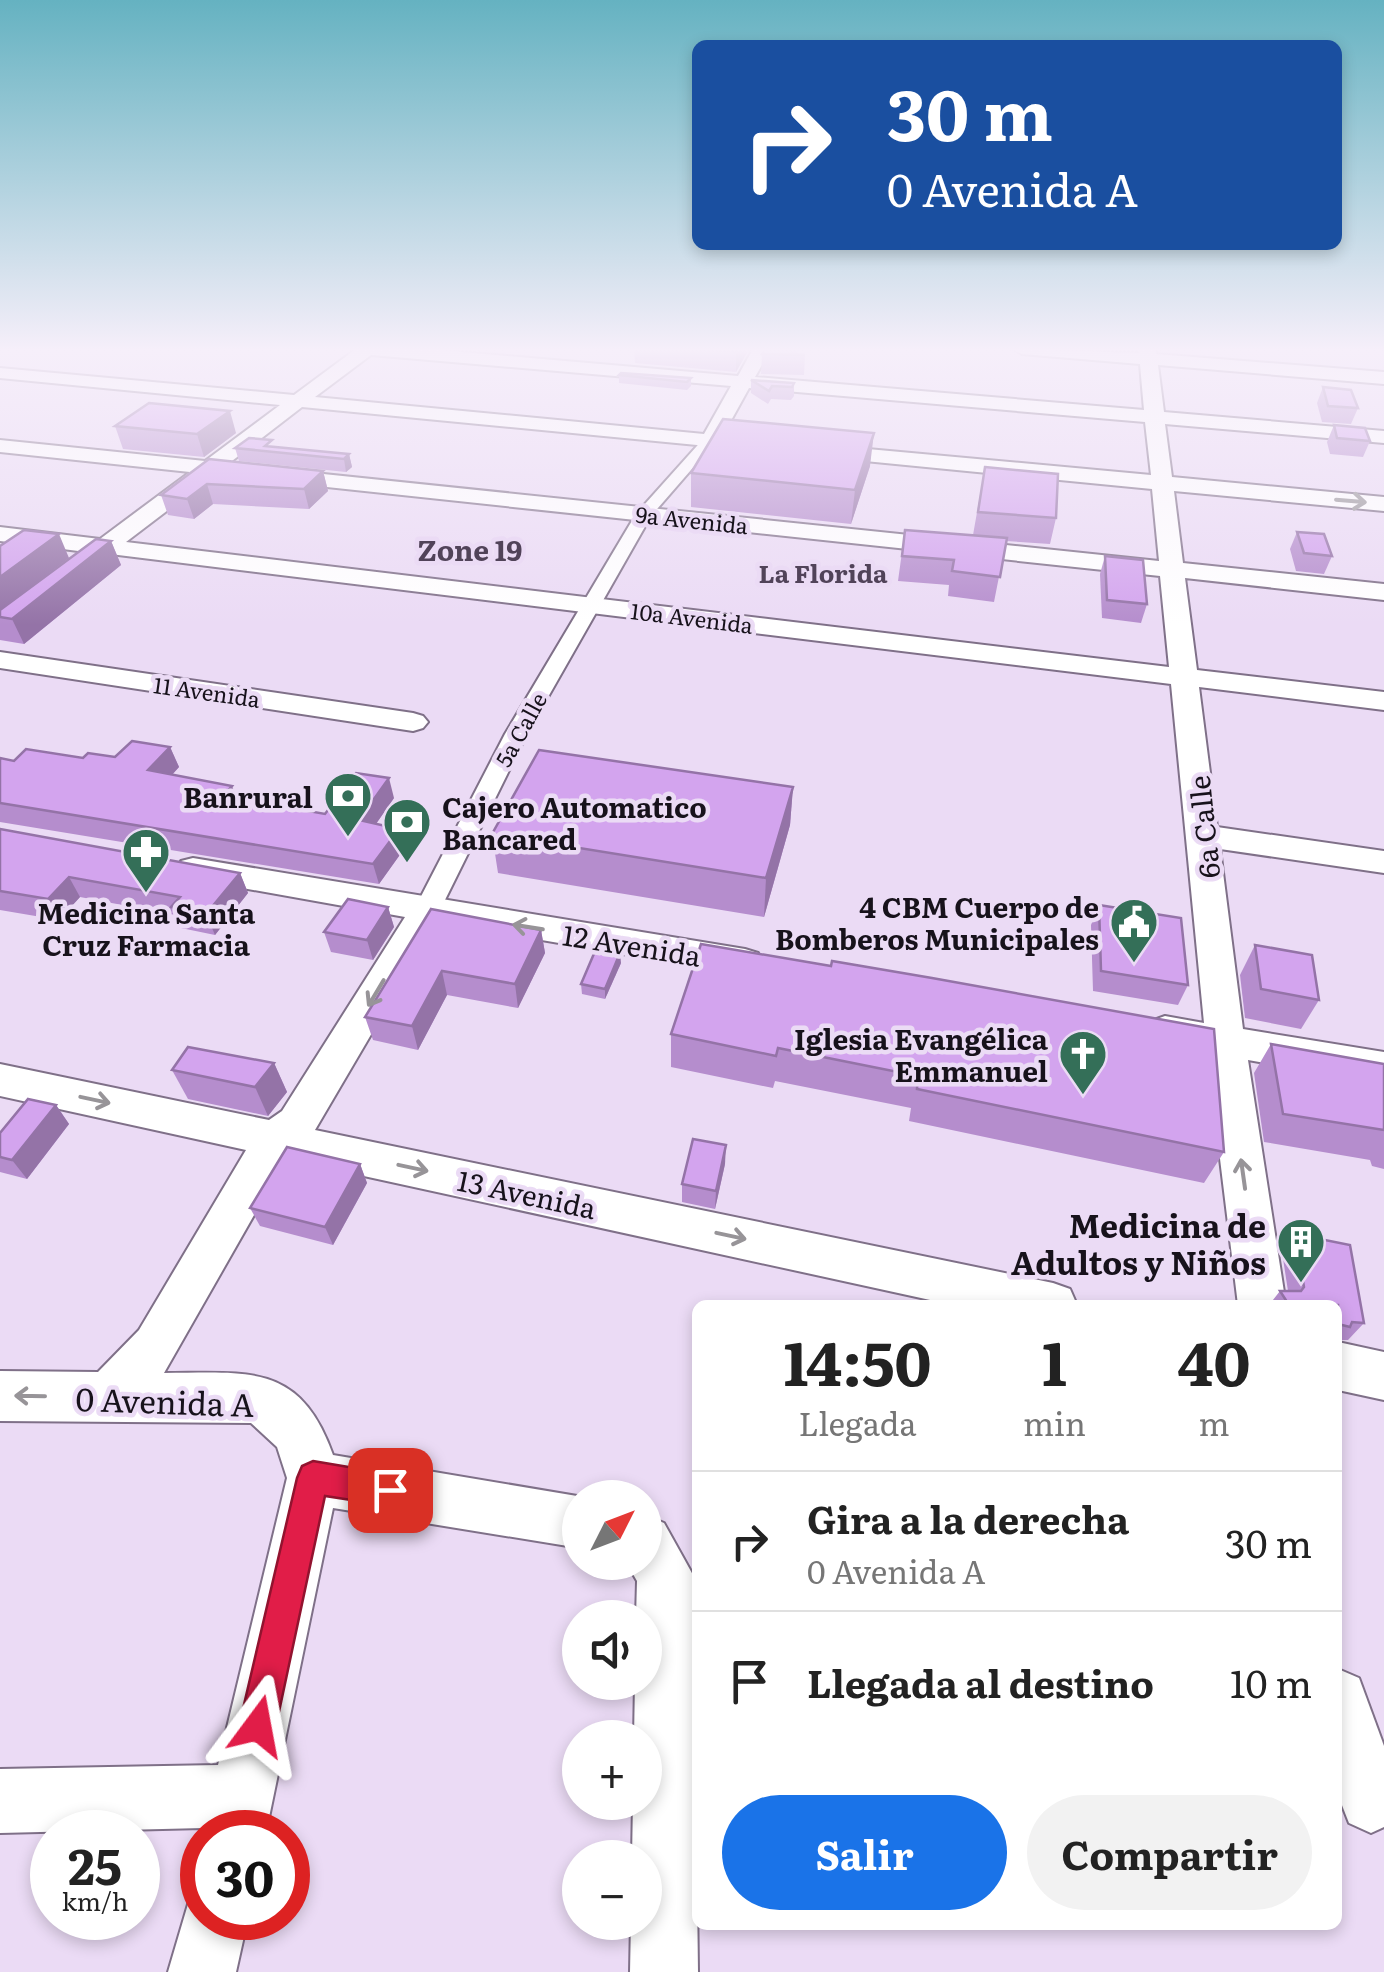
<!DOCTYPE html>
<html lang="es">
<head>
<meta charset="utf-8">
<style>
	:root { --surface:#fff; --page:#f2f2f2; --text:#222; --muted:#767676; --line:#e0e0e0; --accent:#1a73e8 }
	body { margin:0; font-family:Literata,serif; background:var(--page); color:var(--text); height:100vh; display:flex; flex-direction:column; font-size:38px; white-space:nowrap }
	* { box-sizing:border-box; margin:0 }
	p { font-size:32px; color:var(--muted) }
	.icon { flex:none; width:55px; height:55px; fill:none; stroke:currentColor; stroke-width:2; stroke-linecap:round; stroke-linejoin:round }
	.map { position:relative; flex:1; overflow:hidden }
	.details { position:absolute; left:692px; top:1300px; width:650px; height:630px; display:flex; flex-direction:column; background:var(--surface); border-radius:15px; box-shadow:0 5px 15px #0003 }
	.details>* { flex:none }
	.top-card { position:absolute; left:692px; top:40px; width:650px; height:210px; border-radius:15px; box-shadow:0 5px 15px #0003; background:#1a4fa0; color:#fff; overflow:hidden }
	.needle { width:65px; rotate:48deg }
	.buttons { position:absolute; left:562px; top:1480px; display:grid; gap:20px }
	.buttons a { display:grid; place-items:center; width:100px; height:100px; border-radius:50%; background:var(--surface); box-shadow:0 5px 15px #0003; font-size:50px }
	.speed { position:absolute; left:30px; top:1810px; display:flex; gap:20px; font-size:50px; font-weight:700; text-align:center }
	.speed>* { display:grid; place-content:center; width:130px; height:130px; border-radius:50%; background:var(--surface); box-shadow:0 5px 15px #0003; line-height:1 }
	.speed small { font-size:25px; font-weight:400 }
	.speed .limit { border:15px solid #d22; background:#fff; color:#111 }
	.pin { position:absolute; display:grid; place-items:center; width:85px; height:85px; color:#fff; margin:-42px; border-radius:20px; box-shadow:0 5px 15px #0006 }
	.me { position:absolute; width:110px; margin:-55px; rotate:13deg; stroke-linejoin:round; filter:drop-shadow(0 0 8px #0008) }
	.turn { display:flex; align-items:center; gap:35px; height:210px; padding:0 30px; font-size:45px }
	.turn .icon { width:130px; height:130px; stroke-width:2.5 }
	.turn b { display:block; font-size:70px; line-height:85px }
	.eta { display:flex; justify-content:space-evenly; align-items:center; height:170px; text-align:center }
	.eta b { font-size:60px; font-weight:700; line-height:70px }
	.cta { display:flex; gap:20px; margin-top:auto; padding:20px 30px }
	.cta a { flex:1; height:115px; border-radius:60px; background:var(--accent); color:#fff; font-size:40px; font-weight:700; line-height:115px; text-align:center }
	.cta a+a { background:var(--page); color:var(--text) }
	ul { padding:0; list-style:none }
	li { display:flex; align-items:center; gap:30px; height:140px; padding:0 30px; border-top:2px solid var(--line) }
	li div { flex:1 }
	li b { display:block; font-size:38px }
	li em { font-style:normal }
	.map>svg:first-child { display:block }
</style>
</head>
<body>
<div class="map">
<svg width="1384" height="1972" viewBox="0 0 1384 1972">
	<rect width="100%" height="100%" fill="#ebdbf5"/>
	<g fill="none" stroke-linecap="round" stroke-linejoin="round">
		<g stroke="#7f7088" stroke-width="4">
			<path id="pedestrian" d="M705 437 717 440 651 516 527 734 440 910 436 916H418L414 910 505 734 636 514Z"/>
		</g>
		<g stroke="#7f7088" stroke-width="4">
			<g id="minor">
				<path d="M356 349H428L738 376 753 349H771L755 377 1144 410 1140 364 1022 354 1013 349 1139 353 1138 349H1156V354L1384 372V384L1158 365 1164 412 1384 431V443L1165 424 1172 477 1384 497V511L1174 491 1183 563 1384 584V600L1185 578 1197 670 1384 692V710L1199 687 1217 827 1384 851V873L1220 849 1243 1029 1384 1052V1084L1248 1060 1286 1305H1238L1207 1053 1151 1041 1146 1031 1151 1021 1165 1016 1204 1023 1171 684 110 554 98 559 86 552 0 541V527L100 539 190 472 0 452V440L205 461 280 405 0 378V368L294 395ZM371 355 731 386 704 434 315 397ZM749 388 1145 422 1151 475 824 445 814 451 824 457 1152 489 1159 561 228 464 302 407 759 451 769 445 766 441 723 435ZM214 475 1160 576 1169 667 126 542Z"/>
				<path d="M0 652 413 713 423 716 428 722 423 728 413 731 0 668Z"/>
				<path d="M193 858 745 949 758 953 763 962 758 971 745 975 437 922 315 1130 1053 1283 1070 1289 1077 1305H953L286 1159 164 1373C248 1373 300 1362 333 1455L589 1498H580V1548L333 1508 266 1832 202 1833 203 1828 0 1833V1769L218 1765 287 1478 277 1447 251 1423 0 1421V1371L98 1372 139 1330 246 1150 0 1096V1064L269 1120 282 1111 405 917 181 877 176 869 181 861Z"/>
				<path d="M1338 1342 1384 1352V1400L1338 1390Z"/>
				<path d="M645 1515 664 1523 693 1575 698 1972H630L631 1922H645V1858H632L633 1802H645V1738H634L635 1682H645V1618H636L637 1581 626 1562H645Z"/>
				<path d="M1338 1669 1359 1678 1384 1746V1827L1371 1833 1349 1823 1338 1795Z"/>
				<path d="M202 1890V1918H248L236 1972H168L191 1894Z"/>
			</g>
		</g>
		<use href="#pedestrian" fill="#fff" fill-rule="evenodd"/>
		<use href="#minor" fill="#fff" fill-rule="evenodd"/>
	</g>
	<g fill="#b58dcd">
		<path d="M634 349H749L736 372 635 363Z"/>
		<path d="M799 349 797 355H805L804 375 761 374 762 354Z"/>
		<path d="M619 375 691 378V386L687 390 619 383Z"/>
		<path d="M751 380 794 383V396L791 400 771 399 768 404 751 393Z"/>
		<path d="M1323 387 1358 408 1351 424 1322 422 1317 403Z"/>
		<path d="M1334 425 1370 441 1363 457 1330 454 1327 442Z"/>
		<path d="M115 426 236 433 204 457 123 449Z"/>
		<path d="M274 447 349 454 352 467 346 472 239 461 235 448Z"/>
		<path d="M209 459 323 471 328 491 309 509 213 504 194 519 168 515 161 495Z"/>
		<path d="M870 466 851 524 691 507V473Z"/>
		<path d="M985 467 1056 518 1050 544 1006 541 994 602 948 596 949 585 898 581 905 530 973 535Z"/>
		<path d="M1297 532 1332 556 1324 574 1296 571 1290 549Z"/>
		<path d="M111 541 121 565 24 644 0 640V610Z"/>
		<path d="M1105 556 1147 604 1141 623 1102 618 1100 574Z"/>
		<path d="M170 747 179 767 172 775 237 798 325 814 394 798 376 824 404 849 379 884 0 822V758L14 761 115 757Z"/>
		<path d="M793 787 790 825 764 917 498 873 492 834Z"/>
		<path d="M0 829 240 873 248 893 215 935 181 928 175 915 80 897 59 920 0 910Z"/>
		<path d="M1099 905 1188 985 1178 1005 1093 991 1091 925Z"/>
		<path d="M388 907 394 927 373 960 331 952 324 932Z"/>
		<path d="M431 909 541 930 545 953 518 1008 447 995 418 1050 373 1040 365 1017Z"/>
		<path d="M701 944 1224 1152 1204 1183 909 1121 911 1108 775 1081 773 1088 671 1067V1034Z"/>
		<path d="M1255 945 1319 1000 1301 1029 1245 1018 1240 975Z"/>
		<path d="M621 963 605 999 582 994 581 984Z"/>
		<path d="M1271 1044 1384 1064V1169L1372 1166 1370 1160 1264 1142 1254 1073Z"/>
		<path d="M274 1063 287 1092 268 1116 188 1099 172 1070Z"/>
		<path d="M56 1105 69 1124 27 1179 0 1172V1133Z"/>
		<path d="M360 1164 367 1183 333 1245 260 1226 250 1208Z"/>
		<path d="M725 1164 715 1209 682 1202V1184Z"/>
		<path d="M1295 1234 1364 1323 1348 1340H1338V1305H1269L1280 1291H1288L1282 1252Z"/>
	</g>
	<g fill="#9473a7">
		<path d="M738 349H749L736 372V352Z"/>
		<path d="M230 411 236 433 204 457 197 434Z"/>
		<path d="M874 433 870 466 851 524 855 490Z"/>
		<path d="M349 454 352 467 346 472 344 459Z"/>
		<path d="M323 471 328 491 309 509 304 489Z"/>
		<path d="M207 484 213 504 194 519 187 499Z"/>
		<path d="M59 534 69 558 0 610V577Z"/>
		<path d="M111 541 121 565 24 644 12 619Z"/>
		<path d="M170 747 179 767 157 791 148 770Z"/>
		<path d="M389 778 394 798 364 841 359 820Z"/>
		<path d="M232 786 240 806 223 796Z"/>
		<path d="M793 787 790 825 764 917 766 878Z"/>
		<path d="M399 829 404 849 379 884 373 864Z"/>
		<path d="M240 873 248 893 215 935 206 914Z"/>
		<path d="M69 877 80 897 59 920 48 899Z"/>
		<path d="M388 907 394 927 373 960 367 940Z"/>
		<path d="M541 930 545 953 518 1008 515 984Z"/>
		<path d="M620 953 621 963 605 999V989Z"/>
		<path d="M442 971 447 995 418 1050 412 1026Z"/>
		<path d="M274 1063 287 1092 268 1116 255 1087Z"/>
		<path d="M56 1105 69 1124 27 1179 12 1160Z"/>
		<path d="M726 1145 725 1164 715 1209 716 1191Z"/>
		<path d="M360 1164 367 1183 333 1245 325 1227Z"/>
	</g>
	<g fill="#d3a4ee" stroke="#9473a7" stroke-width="2.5">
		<path d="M696 349H738L736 352Z"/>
		<path d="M765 349H793L791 354 805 355 762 354Z"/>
		<path d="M621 373 691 378 687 382 619 375Z"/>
		<path d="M751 380 794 383 792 387 772 386 769 391Z"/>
		<path d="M1323 387 1351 390 1358 408 1328 406Z"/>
		<path d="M149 403 230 411 197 434 115 426Z"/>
		<path d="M723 419 874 433 855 490 691 473Z"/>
		<path d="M1334 425 1365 428 1370 441 1337 438Z"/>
		<path d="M249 438 272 440 265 446 349 454 344 459 235 448Z"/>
		<path d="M209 459 323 471 304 489 207 484 187 499 161 495Z"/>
		<path d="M985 467 1058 474 1056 518 978 512Z"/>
		<path d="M24 530 59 534 0 577V546Z"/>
		<path d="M905 530 1007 538 1000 577 952 571 954 560 902 556Z"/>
		<path d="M1297 532 1324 534 1332 556 1304 553Z"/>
		<path d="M96 539 111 541 12 619 0 617V610Z"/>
		<path d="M1105 556 1143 560 1147 604 1107 600Z"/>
		<path d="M132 741 170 747 148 770 232 786 223 796 325 814 356 773 389 778 359 820 399 829 373 864 0 803V758L14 761 26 749 83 758 88 753 115 757Z"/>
		<path d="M539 750 793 787 766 878 492 834Z"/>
		<path d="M0 829 240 873 206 914 171 907 180 897 69 877 48 899 0 891Z"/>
		<path d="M348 899 388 907 367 940 324 932Z"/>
		<path d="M1099 905 1181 918 1188 985 1101 971Z"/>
		<path d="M431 909 541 930 515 984 442 971 412 1026 365 1017Z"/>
		<path d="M701 944 831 966 832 961 932 978 1214 1029 1224 1152 917 1089 918 1076 778 1048 776 1056 671 1034Z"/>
		<path d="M1255 945 1312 955 1319 1000 1261 989Z"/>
		<path d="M596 949 620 953 605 989 581 984Z"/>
		<path d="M1271 1044 1384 1064V1130L1283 1114Z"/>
		<path d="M188 1047 274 1063 255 1087 172 1070Z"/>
		<path d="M28 1099 56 1105 12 1160 0 1157V1133Z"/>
		<path d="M693 1139 726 1145 716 1191 682 1184Z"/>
		<path d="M287 1147 360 1164 325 1227 250 1208Z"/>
		<path d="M1295 1234 1350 1245 1364 1323 1352 1322 1350 1327 1338 1324V1305H1289L1280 1291H1301L1304 1287Z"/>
	</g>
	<defs><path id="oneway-shaft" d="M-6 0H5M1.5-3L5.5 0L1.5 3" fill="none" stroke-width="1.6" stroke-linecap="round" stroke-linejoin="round" transform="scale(2.5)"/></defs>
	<g stroke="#979498">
		<use href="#oneway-shaft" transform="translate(1351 501) rotate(5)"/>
		<use href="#oneway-shaft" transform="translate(528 927) rotate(-171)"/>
		<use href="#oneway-shaft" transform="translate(376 993) rotate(121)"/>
		<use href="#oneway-shaft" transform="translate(95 1100) rotate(12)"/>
		<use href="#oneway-shaft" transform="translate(413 1168) rotate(12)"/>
		<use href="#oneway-shaft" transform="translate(1243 1174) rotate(-98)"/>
		<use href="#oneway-shaft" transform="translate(731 1236) rotate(12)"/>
		<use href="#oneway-shaft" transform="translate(30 1396) rotate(-179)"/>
	</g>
	<linearGradient id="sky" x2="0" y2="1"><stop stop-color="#65b2c1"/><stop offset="0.56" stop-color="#f6effa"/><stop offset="1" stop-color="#f6effa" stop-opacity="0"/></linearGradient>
	<rect width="1384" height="625" fill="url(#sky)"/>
	<path fill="#e11d48" stroke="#92132f" stroke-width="2.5" d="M313 1461 390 1474 401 1479 406 1490 401 1501 390 1506 325 1496 276 1726 271 1739 258 1744 244 1739 239 1726 297 1478 302 1466Z"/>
	<defs>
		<g id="bank-pin" transform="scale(2.5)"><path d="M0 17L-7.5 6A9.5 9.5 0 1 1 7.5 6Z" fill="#346f58" stroke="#ebdbf5"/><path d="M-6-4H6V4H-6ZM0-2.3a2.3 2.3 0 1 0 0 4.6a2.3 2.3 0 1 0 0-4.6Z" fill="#fff"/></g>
		<g id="pharmacy-pin" transform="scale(2.5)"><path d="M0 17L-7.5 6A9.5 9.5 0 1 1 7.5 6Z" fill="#346f58" stroke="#ebdbf5"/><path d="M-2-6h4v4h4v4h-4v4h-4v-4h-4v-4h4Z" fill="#fff"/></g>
		<g id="civic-pin" transform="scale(2.5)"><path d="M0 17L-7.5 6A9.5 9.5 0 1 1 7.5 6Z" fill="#346f58" stroke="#ebdbf5"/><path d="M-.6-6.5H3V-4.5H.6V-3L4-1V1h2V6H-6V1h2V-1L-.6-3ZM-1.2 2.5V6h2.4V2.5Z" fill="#fff"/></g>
		<g id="church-pin" transform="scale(2.5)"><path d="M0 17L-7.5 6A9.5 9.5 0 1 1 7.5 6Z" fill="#346f58" stroke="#ebdbf5"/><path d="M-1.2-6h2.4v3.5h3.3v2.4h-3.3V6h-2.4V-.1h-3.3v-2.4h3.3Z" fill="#fff"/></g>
		<g id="building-pin" transform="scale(2.5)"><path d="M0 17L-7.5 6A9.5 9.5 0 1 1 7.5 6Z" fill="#346f58" stroke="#ebdbf5"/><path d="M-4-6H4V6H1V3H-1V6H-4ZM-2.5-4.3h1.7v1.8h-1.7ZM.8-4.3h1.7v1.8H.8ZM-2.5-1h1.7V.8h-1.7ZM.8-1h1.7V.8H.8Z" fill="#fff"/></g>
	</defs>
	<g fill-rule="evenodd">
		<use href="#bank-pin" x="348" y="796"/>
		<use href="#bank-pin" x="407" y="822"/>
		<use href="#pharmacy-pin" x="146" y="852"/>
		<use href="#civic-pin" x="1134" y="922"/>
		<use href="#church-pin" x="1083" y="1054"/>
		<use href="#building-pin" x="1301" y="1242"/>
	</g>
	<g text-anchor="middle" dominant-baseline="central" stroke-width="9" stroke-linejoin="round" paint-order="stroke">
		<g font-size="22" fill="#17121b" stroke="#ebdbf5">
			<text transform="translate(692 519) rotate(6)">9a Avenida</text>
			<text transform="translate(692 617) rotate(7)">10a Avenida</text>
			<text transform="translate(207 691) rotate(8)">11 Avenida</text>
			<text transform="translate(520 729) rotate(-61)">5a Calle</text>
		</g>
		<g font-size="25" font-weight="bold" fill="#514359" stroke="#ebdbf5">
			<text x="823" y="572">La Florida</text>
		</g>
		<g font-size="28" font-weight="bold" fill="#514359" stroke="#ebdbf5">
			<text x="470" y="549">Zone 19</text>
		</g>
		<g font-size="28" font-weight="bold" fill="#17121b" stroke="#ebdbf5" text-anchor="end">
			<text x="313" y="796">Banrural</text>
			<text x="442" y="806" text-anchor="start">Cajero Automatico<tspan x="442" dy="32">Bancared</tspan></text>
			<text x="1099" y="906">4 CBM Cuerpo de<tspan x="1099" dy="32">Bomberos Municipales</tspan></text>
			<text x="146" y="912" text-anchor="middle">Medicina Santa<tspan x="146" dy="32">Cruz Farmacia</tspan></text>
			<text x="1048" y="1038">Iglesia Evangélica<tspan x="1048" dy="32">Emmanuel</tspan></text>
		</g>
		<g font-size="28" fill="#17121b" stroke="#ebdbf5">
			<text transform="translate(1203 827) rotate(-96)">6a Calle</text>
			<text transform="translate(632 944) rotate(9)">12 Avenida</text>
			<text transform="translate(527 1193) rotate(12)">13 Avenida</text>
		</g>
		<g font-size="32" font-weight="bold" fill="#17121b" stroke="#ebdbf5" text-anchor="end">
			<text x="1266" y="1224">Medicina de<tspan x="1266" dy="37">Adultos y Niños</tspan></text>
		</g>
		<g font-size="32" fill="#17121b" stroke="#ebdbf5">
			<text transform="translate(165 1400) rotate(2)">0 Avenida A</text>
		</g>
	</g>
</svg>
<div class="buttons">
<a><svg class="needle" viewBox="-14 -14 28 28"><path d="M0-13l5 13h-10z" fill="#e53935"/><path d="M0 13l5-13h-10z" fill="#767676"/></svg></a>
<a><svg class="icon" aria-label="sound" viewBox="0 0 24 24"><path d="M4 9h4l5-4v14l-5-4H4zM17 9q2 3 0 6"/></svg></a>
<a>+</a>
<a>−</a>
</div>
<div class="speed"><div>25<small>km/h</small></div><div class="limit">30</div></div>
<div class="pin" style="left:390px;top:1490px;background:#d93025"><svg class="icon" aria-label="arrive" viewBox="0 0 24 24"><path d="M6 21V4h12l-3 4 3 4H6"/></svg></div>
<svg class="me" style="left:258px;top:1726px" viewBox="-20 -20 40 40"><path d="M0-17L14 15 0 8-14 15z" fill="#e11d48" stroke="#fff" stroke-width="4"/></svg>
<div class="top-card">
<div class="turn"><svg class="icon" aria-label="right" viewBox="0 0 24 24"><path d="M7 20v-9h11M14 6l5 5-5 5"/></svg><div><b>30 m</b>0 Avenida A</div></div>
</div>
<section class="details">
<div class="eta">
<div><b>14:50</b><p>Llegada</p></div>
<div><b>1</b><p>min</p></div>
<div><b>40</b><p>m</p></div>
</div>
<ul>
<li><svg class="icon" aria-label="right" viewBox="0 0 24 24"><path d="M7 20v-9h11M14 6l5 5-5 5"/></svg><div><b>Gira a la derecha</b><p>0 Avenida A</p></div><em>30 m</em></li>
<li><svg class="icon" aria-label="arrive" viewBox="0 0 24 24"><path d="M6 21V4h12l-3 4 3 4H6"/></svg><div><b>Llegada al destino</b></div><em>10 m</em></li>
</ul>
<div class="cta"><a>Salir</a><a>Compartir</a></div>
</section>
</div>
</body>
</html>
